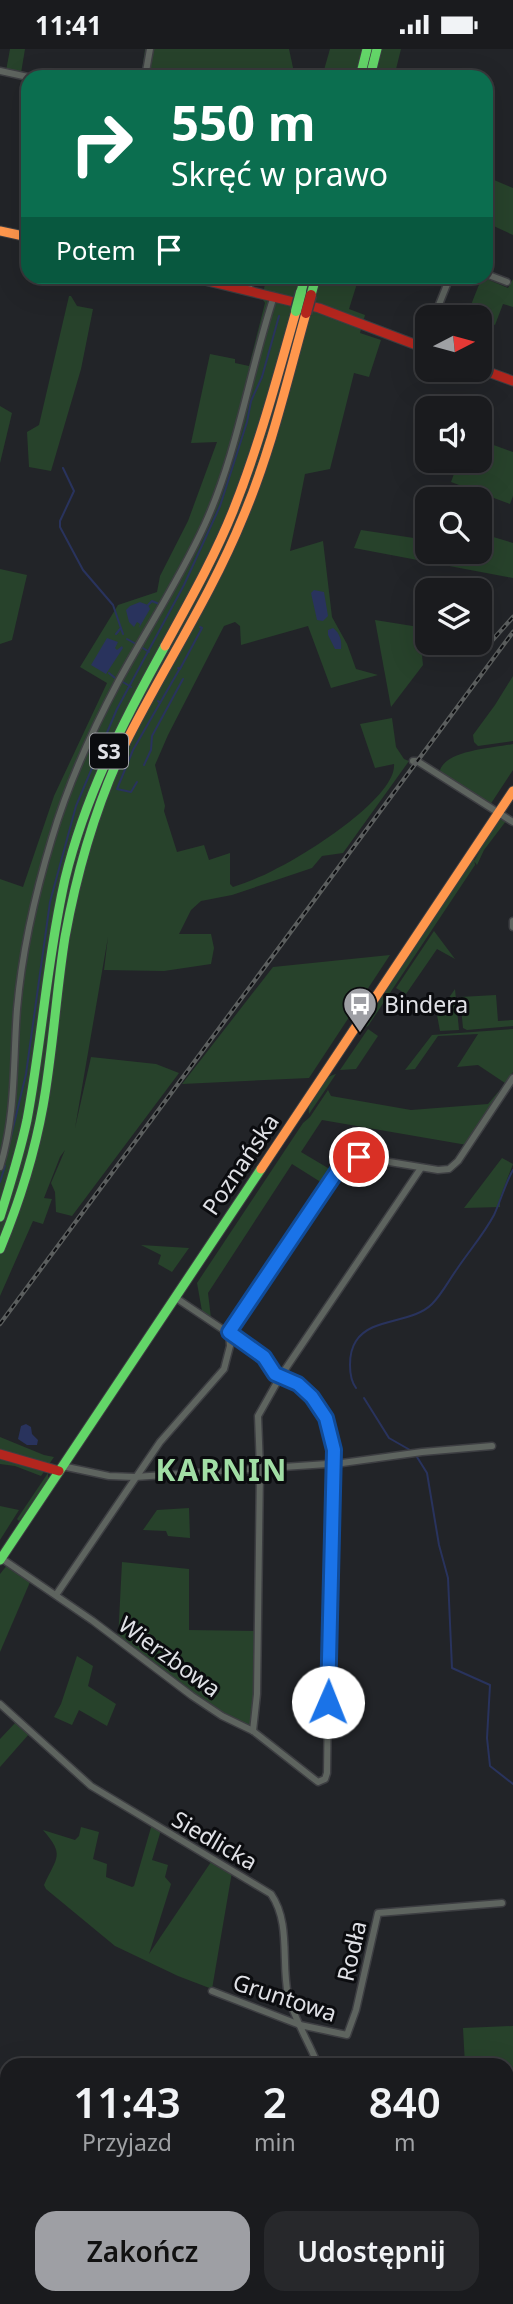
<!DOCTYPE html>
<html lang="pl">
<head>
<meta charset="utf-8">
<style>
	:root { --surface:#1a1b1e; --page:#27282b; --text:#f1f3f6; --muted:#9fa1a4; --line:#38393c; --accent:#9e9fa4 }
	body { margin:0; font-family:"Noto Sans",sans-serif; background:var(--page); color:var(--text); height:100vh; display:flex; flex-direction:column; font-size:26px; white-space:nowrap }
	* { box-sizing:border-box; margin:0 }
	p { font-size:23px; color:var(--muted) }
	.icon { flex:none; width:38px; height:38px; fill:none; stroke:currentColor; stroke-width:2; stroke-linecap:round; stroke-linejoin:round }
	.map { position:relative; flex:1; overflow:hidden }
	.details { position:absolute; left:0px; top:2009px; width:514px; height:247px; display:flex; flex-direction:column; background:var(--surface); border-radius:21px 21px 0 0; box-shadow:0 7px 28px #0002,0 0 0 2px var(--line) }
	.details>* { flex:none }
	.hud { position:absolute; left:21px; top:21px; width:472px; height:214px; border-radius:21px; box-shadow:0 7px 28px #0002,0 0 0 2px var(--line); background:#0b6e4f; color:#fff; overflow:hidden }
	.needle { width:46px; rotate:84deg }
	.buttons { position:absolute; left:415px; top:256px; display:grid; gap:14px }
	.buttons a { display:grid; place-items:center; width:77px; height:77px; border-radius:14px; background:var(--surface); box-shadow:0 7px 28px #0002,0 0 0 2px var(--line); font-size:35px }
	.pin { position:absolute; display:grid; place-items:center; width:60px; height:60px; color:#fff; margin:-30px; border:4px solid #fff; border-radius:50%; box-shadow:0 2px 7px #0007 }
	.me { position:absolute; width:77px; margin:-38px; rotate:1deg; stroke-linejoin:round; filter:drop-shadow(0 0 5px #0008) }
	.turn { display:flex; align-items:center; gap:24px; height:147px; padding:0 35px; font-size:32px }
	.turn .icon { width:91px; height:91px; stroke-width:2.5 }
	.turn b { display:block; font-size:49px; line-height:60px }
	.then { display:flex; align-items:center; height:66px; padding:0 35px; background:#0003; gap:14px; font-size:26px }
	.eta { display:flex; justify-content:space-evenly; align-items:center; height:119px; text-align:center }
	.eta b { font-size:42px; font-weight:600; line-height:49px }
	.cta { display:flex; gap:14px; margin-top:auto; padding:14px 35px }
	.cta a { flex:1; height:80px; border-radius:21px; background:var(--accent); color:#111; font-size:28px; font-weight:600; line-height:80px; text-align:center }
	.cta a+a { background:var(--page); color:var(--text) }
	.status { display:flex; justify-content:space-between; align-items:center; height:49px; padding:0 35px; background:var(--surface); direction:ltr }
	.status svg { height:19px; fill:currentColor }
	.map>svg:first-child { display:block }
</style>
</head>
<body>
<div class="status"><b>11:41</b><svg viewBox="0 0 49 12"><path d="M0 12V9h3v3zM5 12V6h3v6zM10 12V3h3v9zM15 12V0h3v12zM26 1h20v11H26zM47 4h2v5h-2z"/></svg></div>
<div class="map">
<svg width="513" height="2255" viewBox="0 0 513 2255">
	<rect width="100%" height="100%" fill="#222428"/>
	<g fill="#27422b">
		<path d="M10 0H25L21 24 6 22Z"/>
		<path d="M145 0H289L295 28H141Z"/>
		<path d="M330 0H401L394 28H322Z"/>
		<path d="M487 128 513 139V186L487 174Z"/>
		<path d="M270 228H359L349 260 365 266 360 284 381 291 369 328 354 324 330 420 305 425 290 502 323 492 332 568 347 595 356 620 378 626 331 639 308 577 241 596 240 577 235 573 224 577 168 686 155 716 165 757 164 762 177 803 204 796 209 811 230 804V835L233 838C247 833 261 828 274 821 302 808 397 749 394 715L375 719 360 675 392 669 396 698 404 710 409 712 343 804 322 807 312 819 232 846 201 852 191 861 179 885H211L214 899 211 915 164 922 104 921 108 888 75 1079 91 1008 156 1015 179 1024 72 1167 56 1163 55 1143 51 1134 65 1101 60 1108 44 1149 52 1150 43 1175 33 1172 0 1247V830L23 838 54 747 107 634 80 618 118 556 157 543 160 527 188 472 217 393 191 394 210 305 235 310V314L249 317 265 254 262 249 265 235H268Z"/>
		<path d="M482 228 508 239 513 230V258L503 255 495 276 480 270V268L467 266Z"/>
		<path d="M69 247H71L77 257 93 260 81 320 51 422 29 418 27 383 39 376Z"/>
		<path d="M0 357 12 364 0 414Z"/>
		<path d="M480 391 513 403V447L510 455 451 433 459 411H480Z"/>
		<path d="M361 481 427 491V502H480V484L513 494V529L354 499Z"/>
		<path d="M0 520 27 526 12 591 0 595Z"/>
		<path d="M375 571 419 578 423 616 391 658Z"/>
		<path d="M513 627V692L478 697 474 693 473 686 495 656Z"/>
		<path d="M513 695V721L490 756 442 725 440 721C447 701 494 699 513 695Z"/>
		<path d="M499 770 506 772 484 801 477 816 474 812 481 800 474 810 475 816 368 977 363 979 366 969Z"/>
		<path d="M434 882 455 910 437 900 406 945 396 939Z"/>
		<path d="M390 906 309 1029 182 1035 273 918Z"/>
		<path d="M455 940 459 981 440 982 437 966Z"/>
		<path d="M496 946 498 972 513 971V977L467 981 463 979 460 948Z"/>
		<path d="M368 980 378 987 356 1020 340 1021Z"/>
		<path d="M513 980V1023L505 1034 478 1016 457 1018 478 985 438 987 415 1020 405 1021 432 986Z"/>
		<path d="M336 1025 309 1065C306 1052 323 1027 336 1025Z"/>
		<path d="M328 1041 331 1047 411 1061 488 1055 498 1043V1045L467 1096 322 1071 301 1103 338 1125 327 1137 292 1115 208 1244 211 1269 202 1262 197 1234 303 1074 310 1068Z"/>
		<path d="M502 1109 513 1115 500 1149V1158L464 1159Z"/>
		<path d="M141 1196 189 1199 172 1223 158 1215 161 1206Z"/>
		<path d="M0 1388 44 1406 54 1408 41 1427 15 1417 0 1415Z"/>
		<path d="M48 1424V1433L19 1472 17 1470Z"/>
		<path d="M0 1457 19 1461 0 1491Z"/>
		<path d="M189 1459 190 1489 168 1487 166 1482 143 1481 157 1461Z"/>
		<path d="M122 1513 189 1520V1581L257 1582 256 1689 118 1591Z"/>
		<path d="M8 1515 30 1533 0 1603V1525Z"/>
		<path d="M77 1607 93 1617 88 1637 116 1655 107 1677 79 1661 72 1676 54 1668 61 1655Z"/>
		<path d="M16 1673 29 1685 0 1718V1690Z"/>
		<path d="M152 1775 161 1781 152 1811 168 1816 165 1828 171 1835 149 1905 211 1813 232 1823 212 1940 178 1927 115 1897 46 1840 44 1836C57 1808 65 1806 43 1781L75 1791 79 1787 81 1778 99 1783 93 1810 107 1815 106 1828 132 1838 134 1837Z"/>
		<path d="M513 1977V2051L508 2049V2016H465L463 1979Z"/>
	</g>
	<g fill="#29335d">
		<path d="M314 541 324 543 328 567 323 572 317 571 311 544Z"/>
		<path d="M140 553 148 556 150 560 139 579 140 575 137 573 134 578 129 573 126 561 130 557Z"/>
		<path d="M333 579C340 584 342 592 341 600H335L328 586V581Z"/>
		<path d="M107 589 118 593 115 599 117 601 122 597 123 599 106 625 91 616Z"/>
		<path d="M26 1375 31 1378 32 1385 38 1391 37 1396H27L18 1390 21 1377Z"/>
	</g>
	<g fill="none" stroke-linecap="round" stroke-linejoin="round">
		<g stroke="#29335d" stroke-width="2">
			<path d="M63 419 74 442 60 472V478L83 521 113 556 123 585"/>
			<path d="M148 556 152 552 159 555"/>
			<path d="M116 585 121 579"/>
			<path d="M127 590 136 595"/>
			<path d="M143 599 149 603"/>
			<path d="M178 619 180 620 202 579 200 578"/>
			<path d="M109 624 115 629"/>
			<path d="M123 633 131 638"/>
			<path d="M158 652 160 654 179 621"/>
			<path d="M144 716 151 701 152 687 183 630"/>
			<path d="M137 733 131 743 117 740 133 701 160 654"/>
			<path d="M7 1104 26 1025 50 853 76 757 117 660 184 536 220 457 247 373 251 352 262 328 279 267"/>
			<path d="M0 1133 5 1117"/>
			<path d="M356 1339C348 1328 348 1304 356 1292 371 1268 412 1275 432 1255 442 1245 449 1231 457 1220 469 1202 484 1185 494 1166 501 1151 505 1135 513 1121"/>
			<path d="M364 1349 389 1389 410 1401"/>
			<path d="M417 1408 427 1424 439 1496 448 1529 452 1619 490 1636 487 1689 490 1717 513 1735"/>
			<path d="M20 2255 22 2249"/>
			<path d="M509 2255 512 2175"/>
		</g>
		<g stroke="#3d3e42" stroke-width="9">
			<g id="street">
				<path d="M0 22 28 28"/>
				<path d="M145 28 150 0"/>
				<path d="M486 225 507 233"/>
				<path d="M248 241 252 228"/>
				<path d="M434 268 450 228"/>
				<path d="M422 298 427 287"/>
				<path d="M413 712H417L513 773"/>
				<path d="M513 872V878"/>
				<path d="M0 1118C16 1067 13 1012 17 960 22 902 35 845 52 789 68 735 92 682 118 633 147 580 180 530 205 475 238 402 249 323 274 247"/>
				<path d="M62 1417 109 1427 135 1428 342 1414 422 1403 492 1397"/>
				<path d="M1 1509 93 1572 192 1647 222 1667 253 1682 318 1733 325 1730 327 1724 330 1500 334 1401 329 1379 312 1348 298 1335 275 1325 264 1308 176 1249"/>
				<path d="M56 1546 160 1393 224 1320 230 1297 229 1283 342 1115 359 1108 438 1121 449 1120 458 1112 513 1029"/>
				<path d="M0 1655 91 1737 271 1845C291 1874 281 1913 288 1946 294 1970 309 1993 318 2016"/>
				<path d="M253 1682 257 1645 260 1419 258 1367 280 1328 421 1119"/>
				<path d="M212 1942 300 1976 347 1986 356 1961 378 1864 502 1854"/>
				<path d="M508 2090 513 2092"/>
				<path d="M508 2170 513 2172"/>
				<path d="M478 2255 479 2249"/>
			</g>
		</g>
		<g stroke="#3d3e42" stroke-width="11">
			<g id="fast">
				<path d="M360 28 367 0"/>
				<path d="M370 28 377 0"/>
				<path d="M301 243 305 228"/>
				<path d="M311 246 316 228"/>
				<path d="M0 1168C10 1136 20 1104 27 1071 42 991 47 910 65 830 85 747 124 671 165 597"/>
				<path d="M0 1200C19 1154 34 1107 43 1057 53 1001 56 944 65 888 77 822 96 756 125 695"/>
				<path d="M0 1511 261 1120"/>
			</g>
		</g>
		<g stroke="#3d3e42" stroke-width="11">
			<g id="slow">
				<path d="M0 182 28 188"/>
				<path d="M165 597C189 553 214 509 233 462 259 397 277 329 296 262"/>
				<path d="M125 695C163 619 211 547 243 468 271 402 287 332 306 264"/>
				<path d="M261 1120 513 742"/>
			</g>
		</g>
		<g stroke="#3d3e42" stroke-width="11">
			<g id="jam">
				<path d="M191 228 319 259 427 300"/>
				<path d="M480 320 513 332"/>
				<path d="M0 1405 59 1422"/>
			</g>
		</g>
		<use href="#street" stroke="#5e645f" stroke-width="6"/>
		<use href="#fast" stroke="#63d668" stroke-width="9"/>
		<use href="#slow" stroke="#ff974d" stroke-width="9"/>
		<use href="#jam" stroke="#b3261e" stroke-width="9"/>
		<g stroke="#5b5e5e" stroke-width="4.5">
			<g id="rail">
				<path d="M489 595 513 568"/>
				<path d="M0 1275 513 583"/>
			</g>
		</g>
		<use href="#rail" stroke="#0b0c0f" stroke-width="2" stroke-dasharray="5" stroke-linecap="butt"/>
		<g stroke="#3d3e42" stroke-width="13" stroke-linecap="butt">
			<path id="fast-bridge" d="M296 262 301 243"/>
		</g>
		<g stroke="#3d3e42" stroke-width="13" stroke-linecap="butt">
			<path id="jam-bridge" d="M306 264 311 246"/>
		</g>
		<use href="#fast-bridge" stroke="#63d668" stroke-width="10"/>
		<use href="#jam-bridge" stroke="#b3261e" stroke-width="10"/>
	</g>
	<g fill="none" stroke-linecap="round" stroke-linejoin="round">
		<g stroke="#114b97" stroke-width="18">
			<path id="route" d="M328 1653 334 1401 326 1369 312 1348 298 1335 275 1325 264 1308 229 1283 342 1115 359 1108"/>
		</g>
		<use href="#route" stroke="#1a73e8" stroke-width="12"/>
	</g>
	<defs>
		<g id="bus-pin" transform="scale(1.75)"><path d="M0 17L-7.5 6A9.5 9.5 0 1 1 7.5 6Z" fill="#9e9fa4" stroke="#0b0c0f"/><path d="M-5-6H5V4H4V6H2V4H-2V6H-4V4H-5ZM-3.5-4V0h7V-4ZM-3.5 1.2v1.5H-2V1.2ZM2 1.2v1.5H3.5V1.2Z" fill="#fff"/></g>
	</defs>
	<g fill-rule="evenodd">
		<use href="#bus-pin" x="360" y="955"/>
	</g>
	<g text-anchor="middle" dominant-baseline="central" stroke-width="6" stroke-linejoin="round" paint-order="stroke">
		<rect fill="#0b0c0f" stroke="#a0a1a6" stroke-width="2" x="90" y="684.5" width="38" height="35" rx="5"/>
		<g font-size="21" font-weight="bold" fill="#e0e1e6">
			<text x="109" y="702">S3</text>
		</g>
		<g font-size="23" fill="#e0e1e6" stroke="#0b0c0f" text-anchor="start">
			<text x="384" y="955">Bindera</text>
		</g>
		<g font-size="23" fill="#e0e1e6" stroke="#0b0c0f">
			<text transform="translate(240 1115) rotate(-56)">Poznańska</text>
			<text transform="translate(170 1607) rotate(36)">Wierzbowa</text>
			<text transform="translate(215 1791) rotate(30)">Siedlicka</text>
			<text transform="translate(351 1902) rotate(-77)">Rodła</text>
			<text transform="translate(285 1948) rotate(18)">Gruntowa</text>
		</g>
		<g font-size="30" font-weight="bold" letter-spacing="2" fill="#a1dea5" stroke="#0b0c0f">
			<text x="222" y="1420">KARNIN</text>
		</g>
	</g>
</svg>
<div class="buttons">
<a><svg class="needle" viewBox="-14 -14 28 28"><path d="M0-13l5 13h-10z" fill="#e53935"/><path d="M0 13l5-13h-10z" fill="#9fa1a4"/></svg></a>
<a><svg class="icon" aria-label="sound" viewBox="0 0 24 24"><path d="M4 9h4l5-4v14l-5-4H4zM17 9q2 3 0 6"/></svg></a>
<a><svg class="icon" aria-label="search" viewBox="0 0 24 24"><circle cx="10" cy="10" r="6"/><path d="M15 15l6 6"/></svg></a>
<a><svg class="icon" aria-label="layers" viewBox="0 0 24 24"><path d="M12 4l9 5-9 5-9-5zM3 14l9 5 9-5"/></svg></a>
</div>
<div class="pin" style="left:359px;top:1108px;background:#d93025"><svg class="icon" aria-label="arrive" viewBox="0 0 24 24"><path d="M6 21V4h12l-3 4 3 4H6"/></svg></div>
<svg class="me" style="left:328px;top:1653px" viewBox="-20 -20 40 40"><circle r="19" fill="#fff"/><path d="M0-13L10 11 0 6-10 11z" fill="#1a73e8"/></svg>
<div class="hud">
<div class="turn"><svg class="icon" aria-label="right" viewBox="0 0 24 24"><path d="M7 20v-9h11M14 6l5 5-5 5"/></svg><div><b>550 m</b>Skręć w prawo</div></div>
<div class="then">Potem<svg class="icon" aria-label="arrive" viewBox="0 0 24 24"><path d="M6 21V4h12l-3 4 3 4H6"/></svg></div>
</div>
<section class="details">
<div class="eta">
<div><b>11:43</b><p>Przyjazd</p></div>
<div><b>2</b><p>min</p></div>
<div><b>840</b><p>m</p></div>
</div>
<div class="cta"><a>Zakończ</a><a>Udostępnij</a></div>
</section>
</div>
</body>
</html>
